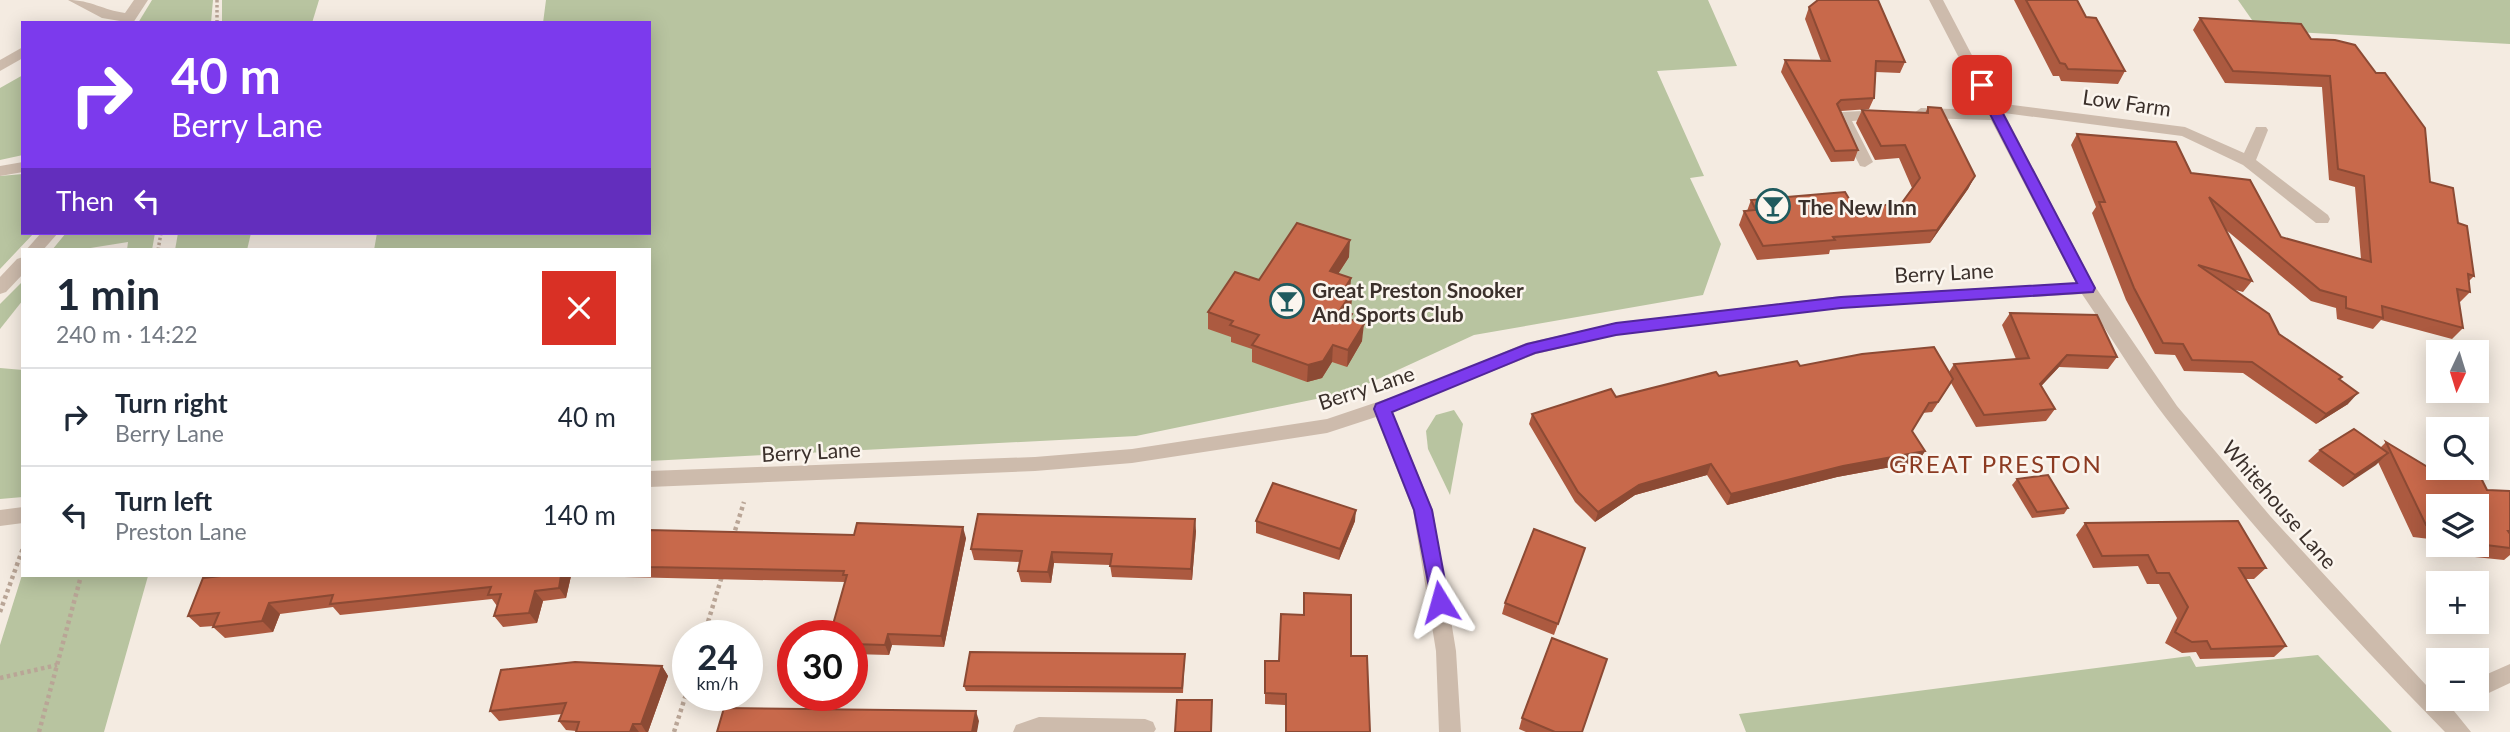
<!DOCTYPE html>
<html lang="en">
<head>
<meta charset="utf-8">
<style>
	:root { --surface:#fff; --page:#f6f6f7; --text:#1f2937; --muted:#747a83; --line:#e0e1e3 }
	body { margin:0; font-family:Lato,sans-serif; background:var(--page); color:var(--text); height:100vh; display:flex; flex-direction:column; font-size:26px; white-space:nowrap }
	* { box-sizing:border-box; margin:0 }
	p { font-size:23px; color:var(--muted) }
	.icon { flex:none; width:38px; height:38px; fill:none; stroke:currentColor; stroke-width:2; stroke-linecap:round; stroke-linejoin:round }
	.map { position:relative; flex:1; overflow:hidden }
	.side { position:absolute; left:21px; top:248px; width:630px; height:329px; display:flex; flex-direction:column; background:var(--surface); border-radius:0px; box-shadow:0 4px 18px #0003 }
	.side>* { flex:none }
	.guide { position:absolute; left:21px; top:21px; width:630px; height:214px; border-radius:0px; box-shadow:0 4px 18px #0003; background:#7c3aed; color:#fff; overflow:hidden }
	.needle { width:46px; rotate:184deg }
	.controls { position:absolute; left:2426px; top:340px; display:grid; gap:14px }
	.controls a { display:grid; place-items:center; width:63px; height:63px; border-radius:0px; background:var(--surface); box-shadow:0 4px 18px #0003; font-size:35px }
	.speed { position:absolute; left:672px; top:620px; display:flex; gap:14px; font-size:35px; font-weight:700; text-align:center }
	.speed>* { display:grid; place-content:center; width:91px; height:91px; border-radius:50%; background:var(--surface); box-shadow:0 4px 18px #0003; line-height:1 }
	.speed small { font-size:18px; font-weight:400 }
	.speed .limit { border:10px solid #d22; background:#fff; color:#111 }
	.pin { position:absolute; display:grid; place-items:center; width:60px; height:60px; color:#fff; margin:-30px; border-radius:14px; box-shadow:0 4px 10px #0006 }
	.me { position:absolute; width:77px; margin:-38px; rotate:352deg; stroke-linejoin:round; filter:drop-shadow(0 0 5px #0008) }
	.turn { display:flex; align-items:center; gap:24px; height:147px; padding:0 35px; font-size:32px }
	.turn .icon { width:91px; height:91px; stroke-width:2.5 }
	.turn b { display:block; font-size:49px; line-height:60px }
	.then { display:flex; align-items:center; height:66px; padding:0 35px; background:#0003; gap:14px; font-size:26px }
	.round { display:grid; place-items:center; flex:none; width:74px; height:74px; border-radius:0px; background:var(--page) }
	.headline { display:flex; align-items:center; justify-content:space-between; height:119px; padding:0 35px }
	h1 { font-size:42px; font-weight:700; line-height:52px }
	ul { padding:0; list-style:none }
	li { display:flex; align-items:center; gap:21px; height:98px; padding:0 35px; border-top:2px solid var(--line) }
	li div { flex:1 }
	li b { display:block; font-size:26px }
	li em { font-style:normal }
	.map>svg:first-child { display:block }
</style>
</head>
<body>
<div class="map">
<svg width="2510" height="732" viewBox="0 0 2510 732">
	<rect width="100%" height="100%" fill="#f4ebe1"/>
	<g fill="#b8c4a0">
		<path d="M152 0H213L211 23H138Z"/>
		<path d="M222 0H319L312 23H222Z"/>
		<path d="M546 0H1708L1737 66 1657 71 1704 176 1690 178 1721 244 1703 295 1474 335 1350 392 1136 436 649 461V250H374L377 233H649V23H543Z"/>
		<path d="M2238 0H2510V44L2259 30Z"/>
		<path d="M23 75V155L0 160V88Z"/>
		<path d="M23 174V233H34L0 269V176Z"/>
		<path d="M66 233H155L152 250H127L128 242 78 250H52Z"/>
		<path d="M178 233H251L247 250H175Z"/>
		<path d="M23 281V300L0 329V304Z"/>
		<path d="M0 368 23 370V497L0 499Z"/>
		<path d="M1454 410 1463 424 1450 495 1428 449 1426 431 1436 415Z"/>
		<path d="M23 572V576H148L104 732H0V645Z"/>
		<path d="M2318 655 2392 732H1746L1739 714 2190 656 2196 667Z"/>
	</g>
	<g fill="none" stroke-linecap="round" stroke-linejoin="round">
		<g stroke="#b9a596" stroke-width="3.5" stroke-dasharray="2.5 2.5" stroke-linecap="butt">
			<path d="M217 0V23"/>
			<path d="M158 250 161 233"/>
		</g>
		<g stroke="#b9a596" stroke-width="4.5" stroke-dasharray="3.5 3.5" stroke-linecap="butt">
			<path d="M733 537 744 502"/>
			<path d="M0 612 23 548"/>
			<path d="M704 635 722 576"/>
			<path d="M0 678 57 665"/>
			<path d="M39 732 81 576"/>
			<path d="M674 732 688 688"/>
		</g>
		<g fill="#cdbbac" fill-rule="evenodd">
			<path d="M68 0C91 0 103 10 125 13L134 0H148L133 23H119L120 21 102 18Z"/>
			<path d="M1929 0H1943L1997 103 2185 127 2244 153 2256 127H2266L2268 130 2256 160 2328 215 2330 219 2328 223H2316L2243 165 2182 136 2004 113 2094 285 2177 406 2271 517 2438 698H2468L2465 705 2454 711 2471 732H2445C2347 632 2252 528 2166 418 2136 379 2110 335 2082 294L1841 308 1616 335 1536 354 1392 411 1433 510 1456 651 1461 732H1439L1436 651 1413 510 1376 417 1327 433 1132 463 1035 471 649 487V471L1035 457 1132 449 1327 419 1413 390 1526 343 1616 323 1841 296 2076 283 1991 120 1921 118 1914 113 1921 108 1986 110Z"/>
			<path d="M23 47V58L0 71V60Z"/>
			<path d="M1882 110 1887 112 1889 115 1887 118 1852 121 1873 162 1865 167 1860 166 1835 117 1842 112Z"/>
			<path d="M23 162V172L0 176V166Z"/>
			<path d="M41 233H58L43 250H26Z"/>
			<path d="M23 257V274L6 292 0 294V277L17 259Z"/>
			<path d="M23 507V523L0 526V510Z"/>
			<path d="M2510 664V683L2476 699 2475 698 2476 679Z"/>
			<path d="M1039 717 1145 719 1153 722 1156 729 1154 732H1013L1016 725Z"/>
		</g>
	</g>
	<g fill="#ac5a40">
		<path d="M1817 0H1878L1905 62 1900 73 1876 72 1874 98 1869 109 1841 111 1858 150 1854 161 1831 162 1781 72 1785 60 1821 61 1805 19 1809 7 1817 1Z"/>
		<path d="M2014 0H2077L2086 17 2125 71 2118 84 2061 81 2059 76H2053Z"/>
		<path d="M2200 18 2311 39 2430 182 2458 223 2474 276 2469 281 2470 292 2459 303 2463 328 2452 339 2381 320 2373 329 2337 319 2336 308 2311 301 2225 229 2252 281 2243 292 2232 289 2279 334 2340 380 2348 404 2316 424 2243 373 2184 371 2175 355 2155 354 2126 300 2092 213 2096 207 2071 145 2077 134 2191 173 2281 237 2361 259 2355 187 2329 180 2322 87 2225 83 2193 30Z"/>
		<path d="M1928 107 1975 176 1968 189 1930 243 1830 250 1829 254 1757 260 1739 225 1744 211H1747L1751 200 1854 207 1901 204 1912 188 1899 158 1875 160 1856 123 1862 110 1925 113Z"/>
		<path d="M1349 257 1338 274 1350 290 1351 308 1348 313 1362 341 1347 367 1332 362 1322 378 1307 382 1252 362V349L1231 342V337L1208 329V312L1259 280Z"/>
		<path d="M2010 313 2117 357 2108 369 2059 367 2041 386 2055 409 2046 421 1976 427 1951 383 1932 412 1922 413 1912 431 1925 451 1918 462 1837 477 1727 505 1707 475 1635 495 1595 522 1575 502 1529 424 1532 414 1719 376 1800 366 1949 372 1954 364 2016 359 2002 325Z"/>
		<path d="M2386 442 2436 472 2441 467 2487 490 2510 491V555L2504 560 2465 556 2459 544H2476V506H2438V540L2413 537 2378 462 2343 487 2308 461 2320 450 2380 448Z"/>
		<path d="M2017 479 2068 508 2064 514 2032 518 2012 485Z"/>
		<path d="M1256 521H1355L1339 560 1256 533Z"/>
		<path d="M2085 523 2266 568 2254 579H2245L2286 646 2274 657 2200 659 2196 652 2182 653 2165 643 2177 618 2159 584H2147L2138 566 2093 568 2076 535Z"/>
		<path d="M649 530 966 538 944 647 892 645 889 655 852 654V635L845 582 581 576H649Z"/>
		<path d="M1196 531 1192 580 1112 577 1110 565 1054 563 1051 583 1021 582 1018 571 1020 562 974 560 971 549Z"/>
		<path d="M1585 548 1554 635 1502 614 1505 603Z"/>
		<path d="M571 576 566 598 543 601 537 623 503 627 494 616 497 606 492 599 340 615 333 607 280 614 273 632 225 638 213 627 214 626 200 627 188 616 203 578Z"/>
		<path d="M1351 595 1285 705 1265 704V661H1279L1303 615Z"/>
		<path d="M1185 654 1183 693 966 691 964 686Z"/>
		<path d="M662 666 668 676 648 732H576V731L566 730 559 721 562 714 499 721 490 711Z"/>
		<path d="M1522 718 1582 732H1526L1519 729Z"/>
	</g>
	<g fill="#8c4a34">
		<path d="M1975 176 1968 189 1930 243 1937 230Z"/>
		<path d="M1350 240 1349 257 1329 288 1330 271Z"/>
		<path d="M1351 278 1350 295 1353 291 1351 308 1339 327 1340 310 1345 288Z"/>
		<path d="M1364 324 1362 341 1347 367 1348 350Z"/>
		<path d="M1333 345 1332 362 1322 378 1307 382 1308 365Z"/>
		<path d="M2067 355 2059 367 2032 396 2040 384Z"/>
		<path d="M2358 393 2348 404 2316 424 2326 414Z"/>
		<path d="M1925 451 1918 462 1837 477 1727 505 1731 494 1843 466Z"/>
		<path d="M2388 453 2376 465 2343 487 2355 475Z"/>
		<path d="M1711 464 1707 475 1635 495 1595 522 1598 512 1639 485Z"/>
		<path d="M1356 510 1355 521 1339 560 1340 549Z"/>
		<path d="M1195 519 1196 531 1192 580 1191 569Z"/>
		<path d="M963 527 966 538 944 647 941 636Z"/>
		<path d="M1052 552 1054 563 1051 583 1048 572Z"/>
		<path d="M561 576H571L566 598 559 588Z"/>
		<path d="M535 591 543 601 537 623 529 613Z"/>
		<path d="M269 603 280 614 273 632 262 621Z"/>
		<path d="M888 634 892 645 889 655 885 645Z"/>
		<path d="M662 666 668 676 648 732H646L641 724Z"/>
		<path d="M976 711 979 721 977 732H972Z"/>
		<path d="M633 724 639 732H630Z"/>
	</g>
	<g fill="#c8694b" stroke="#8c4a34" stroke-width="2">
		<path d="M1818 0H1878L1905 62 1876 61 1874 98 1841 100 1837 104 1858 150 1835 151 1785 60 1830 61 1809 7Z"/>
		<path d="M2026 0H2077L2086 17 2096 18 2125 71 2068 69 2065 64 2060 63Z"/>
		<path d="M2200 18 2301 24 2311 39 2335 40 2355 45 2376 73H2385L2425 128 2430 182 2453 188 2458 223 2467 226 2474 276 2468 274 2470 292 2457 289 2463 328 2382 306 2383 318 2346 308V297L2320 290 2209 197 2252 281 2198 265 2269 314 2279 334 2342 377 2339 379 2358 393 2326 414 2252 362 2192 360 2183 344 2163 343 2134 288 2099 202H2105L2077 134 2176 142 2191 173 2250 180 2281 237 2371 262 2364 176 2338 169 2330 76 2233 71Z"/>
		<path d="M1928 107 1941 108 1975 176 1937 230 1833 237 1835 240 1763 246 1744 211 1756 210 1751 200 1845 192 1854 207 1901 204 1920 178 1905 145 1881 146 1862 110 1928 113Z"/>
		<path d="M1297 223 1350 240 1330 271 1351 278 1345 288 1353 291 1340 310 1352 314 1349 319 1364 324 1348 350 1333 345 1323 361 1308 365 1252 345 1259 335 1230 325 1233 321 1208 312 1235 272 1259 280Z"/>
		<path d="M2010 313 2097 315 2117 357 2067 355 2040 384 2055 409 1984 415 1954 364 2029 358Z"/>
		<path d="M1934 347 1953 379 1938 402 1929 403 1912 431 1925 451 1843 466 1731 494 1711 464 1639 485 1598 512 1578 492 1532 414 1611 389 1616 397 1716 372 1719 376 1797 361 1800 366 1862 354Z"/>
		<path d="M2354 429 2388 453 2355 475 2320 450Z"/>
		<path d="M2386 442 2436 472 2441 467H2459L2468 473 2479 474 2487 490 2510 491V531H2508L2510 534V548L2478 544 2476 540V506H2438V527L2426 525Z"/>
		<path d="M2048 475 2068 508 2037 512 2017 479Z"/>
		<path d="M1273 483 1356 510 1340 549 1256 521Z"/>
		<path d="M978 514 1195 519 1191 569 1110 566 1112 554 1052 552 1048 572 1018 571 1022 551 971 549Z"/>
		<path d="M2238 521 2266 568H2239L2286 646 2211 649 2207 641 2192 642 2175 632 2188 607 2169 573H2157L2148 555 2102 556 2085 523Z"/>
		<path d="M857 523 963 527 941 636 888 634 885 645 852 644V635H830L847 575H843L844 571 649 567V530L854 535Z"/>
		<path d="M1534 529 1585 548 1558 624 1505 603Z"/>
		<path d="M221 576H561L559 588 535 591 529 613 494 616 501 594 488 595 491 587 330 604 333 595 269 603 262 621 213 627 219 613 188 616 203 578Z"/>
		<path d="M1304 593 1351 595V656H1367L1370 732H1286V694L1265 693V661H1279L1281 614 1304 615Z"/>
		<path d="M1552 638 1607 659 1582 732H1555L1522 718Z"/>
		<path d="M970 652 1185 654 1182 688 964 686Z"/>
		<path d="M575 662 662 666 641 724H633L630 732H576L579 722 559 721 566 703 490 711 501 670Z"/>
		<path d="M1177 700H1212L1211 732H1175Z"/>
		<path d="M724 708 976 711 972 732H717Z"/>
	</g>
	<path fill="#7c3aed" stroke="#51269a" stroke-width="2" d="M1982 81 1988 85 2095 288 2093 292 1841 308 1616 335 1535 353 1392 412 1432 510 1449 602 1446 608 1440 610 1433 608 1414 510 1374 409 1376 404 1527 344 1616 323 1841 297 2077 283 1975 85Z"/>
	<defs>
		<g id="bar-ring" transform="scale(1.75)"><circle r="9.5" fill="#fbf5ee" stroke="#1f5a5e" stroke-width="1.5"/><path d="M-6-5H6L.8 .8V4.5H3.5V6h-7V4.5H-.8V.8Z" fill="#1f5a5e"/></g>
	</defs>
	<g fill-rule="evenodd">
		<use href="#bar-ring" x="1773" y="206"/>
		<use href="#bar-ring" x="1287" y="301"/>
	</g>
	<g text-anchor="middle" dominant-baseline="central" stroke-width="5" stroke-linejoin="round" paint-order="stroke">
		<g font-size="21" fill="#3b302b" stroke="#fbf5ee">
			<text transform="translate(2127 102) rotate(8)">Low Farm</text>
			<text transform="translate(1944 272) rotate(-3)">Berry Lane</text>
			<text transform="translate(1366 387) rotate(-18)">Berry Lane</text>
			<text transform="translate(811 451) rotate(-3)">Berry Lane</text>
			<text transform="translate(2280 504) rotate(49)">Whitehouse Lane</text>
		</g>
		<g font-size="21" font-weight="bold" fill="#3b302b" stroke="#fbf5ee" text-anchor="start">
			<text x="1798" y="206">The New Inn</text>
			<text x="1312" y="289">Great Preston Snooker<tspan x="1312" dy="24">And Sports Club</tspan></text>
		</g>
		<g font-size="24" letter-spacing="2" fill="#8c3b22" stroke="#fbf5ee">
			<text x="1996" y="463">GREAT PRESTON</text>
		</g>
	</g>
</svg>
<div class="controls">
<a><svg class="needle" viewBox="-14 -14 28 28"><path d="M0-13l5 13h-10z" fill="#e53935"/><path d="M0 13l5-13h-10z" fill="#747a83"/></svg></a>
<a><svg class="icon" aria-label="search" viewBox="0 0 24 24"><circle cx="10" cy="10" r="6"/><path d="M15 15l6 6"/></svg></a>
<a><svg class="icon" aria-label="layers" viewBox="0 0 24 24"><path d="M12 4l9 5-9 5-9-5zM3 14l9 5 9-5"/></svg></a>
<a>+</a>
<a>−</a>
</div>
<div class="speed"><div>24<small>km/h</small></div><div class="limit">30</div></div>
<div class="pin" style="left:1982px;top:85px;background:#d93025"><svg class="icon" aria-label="arrive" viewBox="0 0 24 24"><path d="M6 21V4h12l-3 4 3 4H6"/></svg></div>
<svg class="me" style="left:1440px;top:602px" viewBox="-20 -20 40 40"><path d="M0-17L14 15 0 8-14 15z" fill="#7c3aed" stroke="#fff" stroke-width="4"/></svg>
<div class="guide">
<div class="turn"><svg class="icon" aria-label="right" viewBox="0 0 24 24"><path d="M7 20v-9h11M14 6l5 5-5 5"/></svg><div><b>40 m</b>Berry Lane</div></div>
<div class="then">Then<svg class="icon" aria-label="left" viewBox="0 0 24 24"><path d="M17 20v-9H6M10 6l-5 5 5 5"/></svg></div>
</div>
<section class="side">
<div class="headline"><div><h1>1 min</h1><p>240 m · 14:22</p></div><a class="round" style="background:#d93025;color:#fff"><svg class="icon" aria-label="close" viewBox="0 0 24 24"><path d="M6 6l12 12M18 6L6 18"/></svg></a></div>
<ul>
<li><svg class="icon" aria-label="right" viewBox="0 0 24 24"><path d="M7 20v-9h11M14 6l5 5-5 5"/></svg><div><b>Turn right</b><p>Berry Lane</p></div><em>40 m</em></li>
<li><svg class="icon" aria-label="left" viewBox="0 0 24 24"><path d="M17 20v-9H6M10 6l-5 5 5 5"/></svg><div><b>Turn left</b><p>Preston Lane</p></div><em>140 m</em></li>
</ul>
</section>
</div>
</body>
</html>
